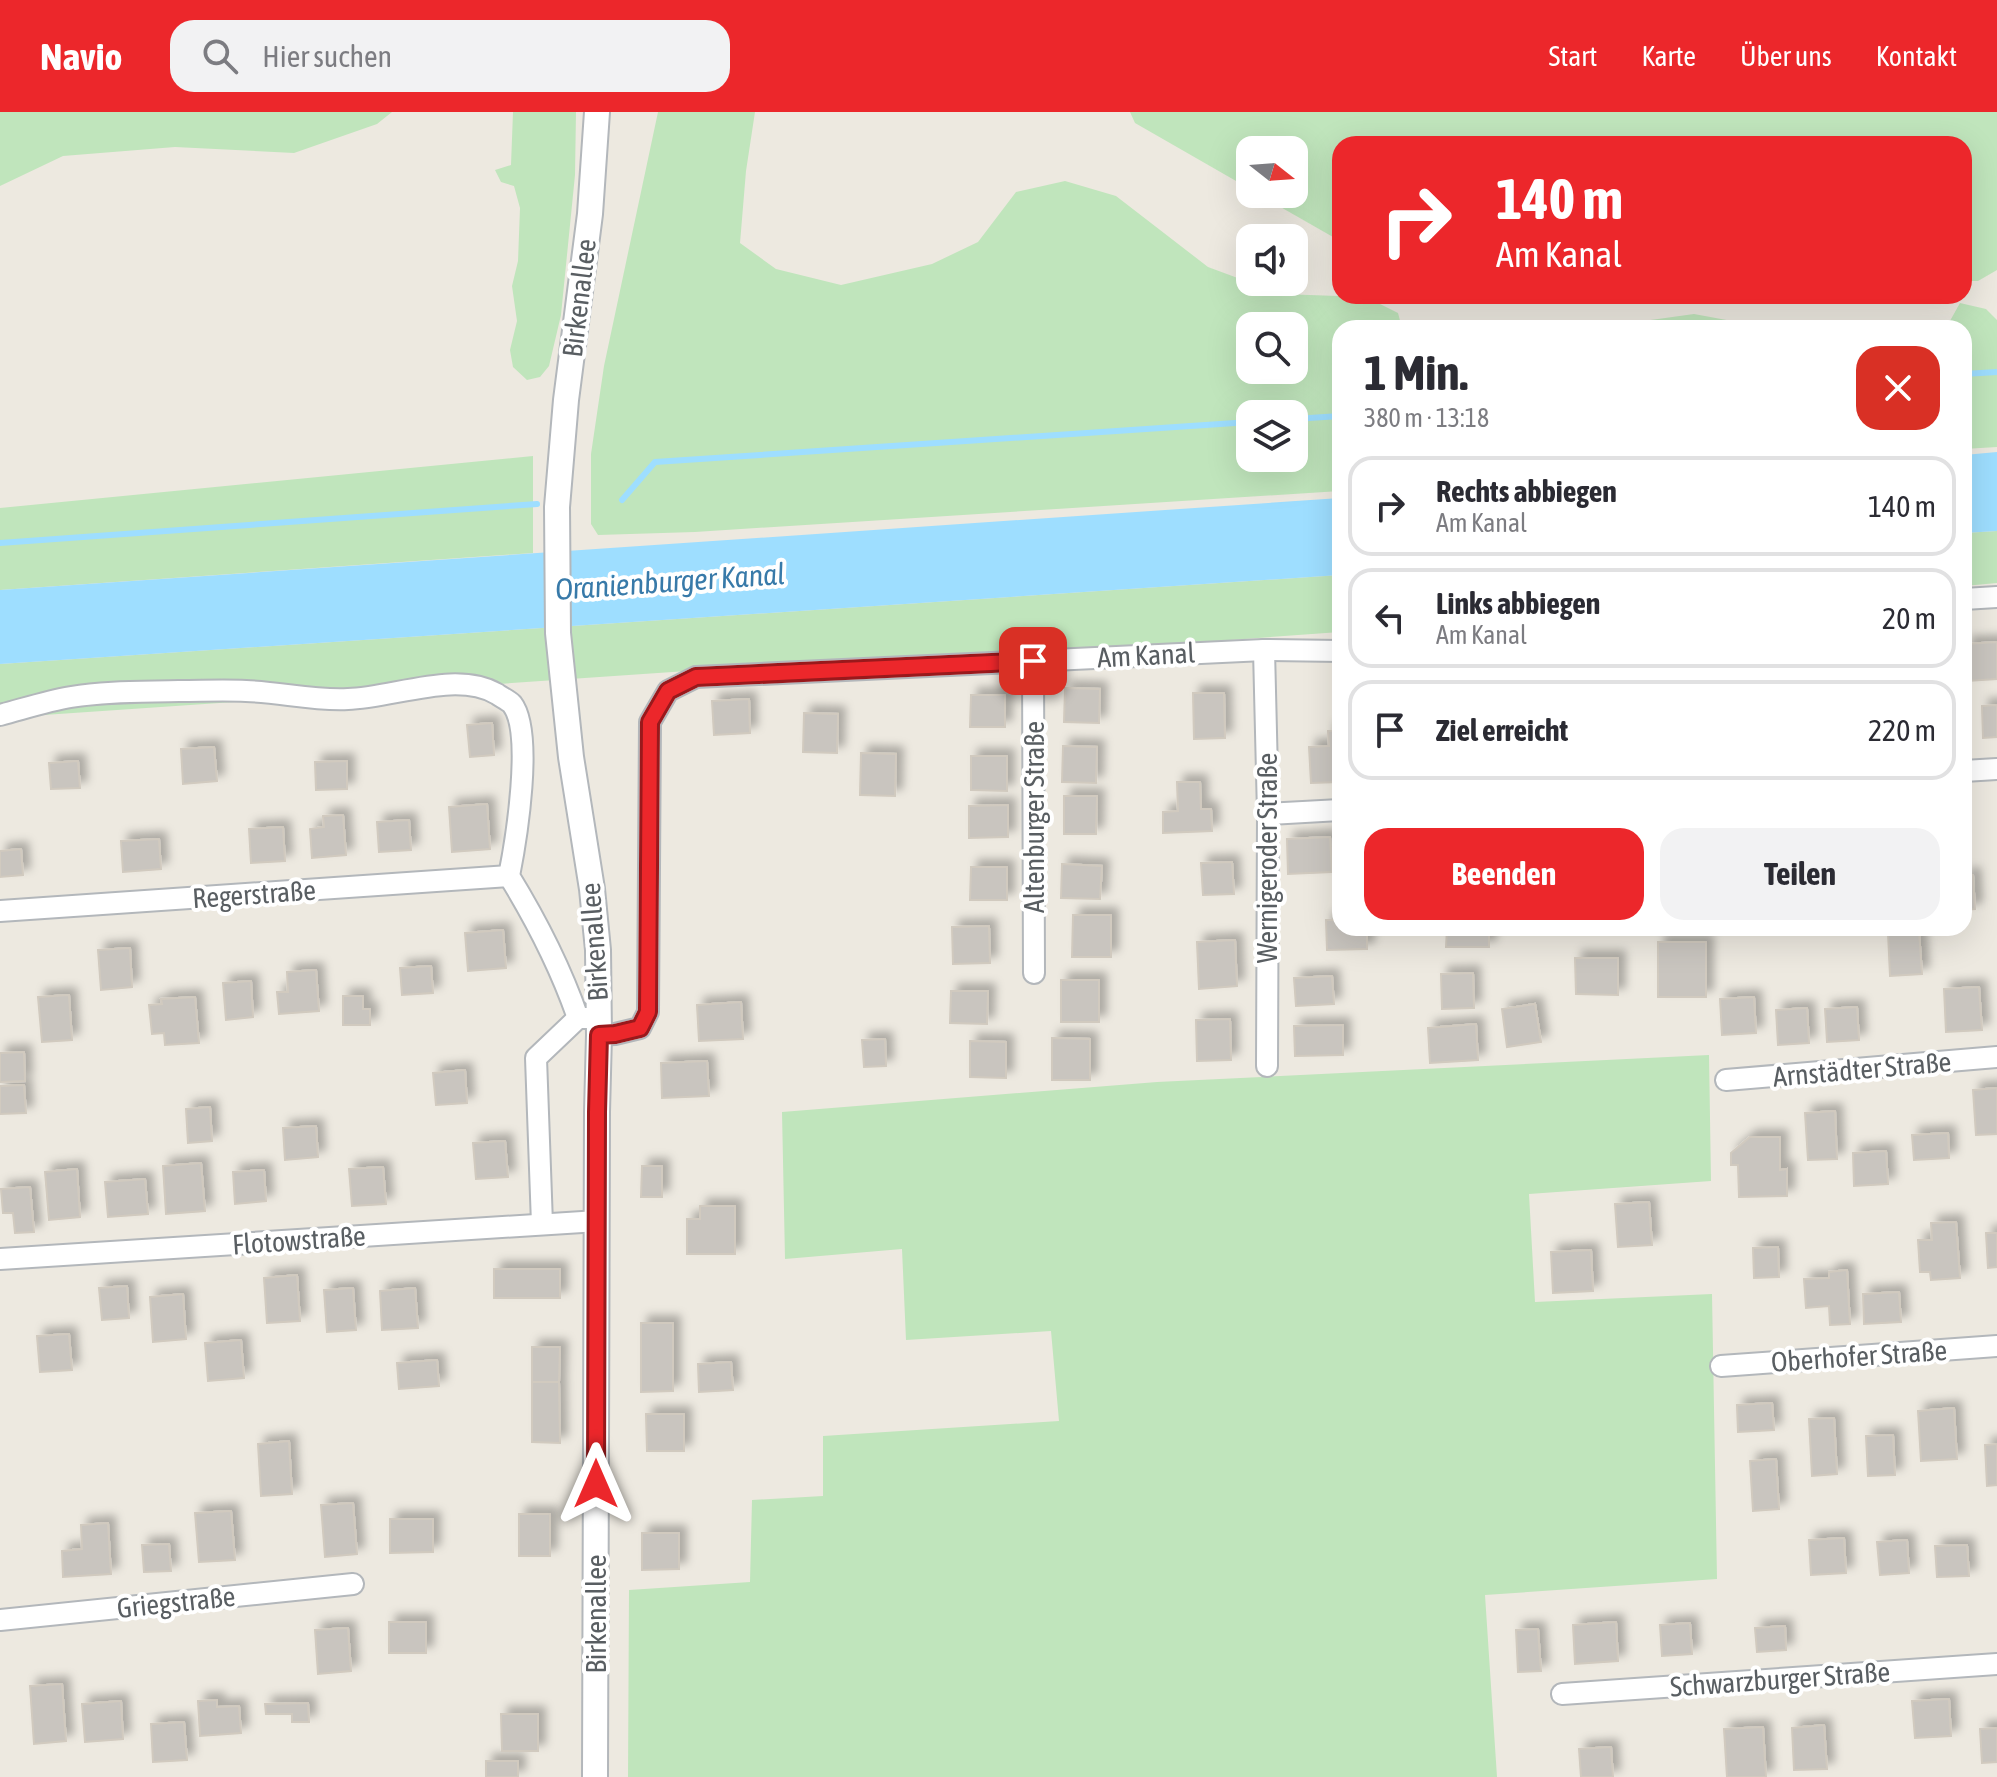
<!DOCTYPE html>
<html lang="de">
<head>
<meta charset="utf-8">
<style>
	:root { --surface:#fff; --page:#f2f2f3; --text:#2b2b33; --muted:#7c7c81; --line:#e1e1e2; --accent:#ec272b }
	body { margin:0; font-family:"Asap Condensed",sans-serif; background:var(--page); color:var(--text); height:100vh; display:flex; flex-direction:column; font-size:30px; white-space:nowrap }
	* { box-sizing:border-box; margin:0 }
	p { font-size:26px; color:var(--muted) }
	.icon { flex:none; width:44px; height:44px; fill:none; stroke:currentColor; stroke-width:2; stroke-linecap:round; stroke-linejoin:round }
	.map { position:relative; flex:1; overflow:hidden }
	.details { position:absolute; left:1332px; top:208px; width:640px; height:616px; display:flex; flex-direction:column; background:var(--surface); border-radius:24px; box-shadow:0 8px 32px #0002 }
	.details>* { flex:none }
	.guide { position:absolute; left:1332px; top:24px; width:640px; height:168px; border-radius:24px; box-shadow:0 8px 32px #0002; background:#ec272b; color:#fff; overflow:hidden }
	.needle { width:52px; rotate:107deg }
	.buttons { position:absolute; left:1236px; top:24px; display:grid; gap:16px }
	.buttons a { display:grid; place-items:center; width:72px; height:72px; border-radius:16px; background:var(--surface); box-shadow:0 8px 32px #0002; font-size:40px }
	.pin { position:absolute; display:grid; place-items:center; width:68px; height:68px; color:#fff; margin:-34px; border-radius:16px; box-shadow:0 4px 12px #0006 }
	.me { position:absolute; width:88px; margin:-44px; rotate:0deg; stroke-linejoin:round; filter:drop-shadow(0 0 6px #0008) }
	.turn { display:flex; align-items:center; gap:28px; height:168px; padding:0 32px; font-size:36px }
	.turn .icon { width:104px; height:104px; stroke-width:2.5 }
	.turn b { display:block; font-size:56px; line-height:68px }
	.round { display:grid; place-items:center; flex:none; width:84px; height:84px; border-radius:24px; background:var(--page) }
	.headline { display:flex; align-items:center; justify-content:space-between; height:136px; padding:0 32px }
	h1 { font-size:48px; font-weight:700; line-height:60px }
	.action { display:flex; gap:16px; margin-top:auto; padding:16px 32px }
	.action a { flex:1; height:92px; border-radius:24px; background:var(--accent); color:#fff; font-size:32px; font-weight:700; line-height:92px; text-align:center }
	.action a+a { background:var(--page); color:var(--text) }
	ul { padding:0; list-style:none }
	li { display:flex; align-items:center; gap:24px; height:100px; margin:0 16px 12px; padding:0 16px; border:4px solid var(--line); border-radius:24px }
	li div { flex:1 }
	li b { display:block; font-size:30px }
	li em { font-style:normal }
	header { display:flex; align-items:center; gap:48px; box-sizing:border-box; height:112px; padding:0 40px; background:var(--accent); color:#fff }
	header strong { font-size:38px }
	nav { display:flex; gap:44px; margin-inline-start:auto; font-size:28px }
	.search { width:560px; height:72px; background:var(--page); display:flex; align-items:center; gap:20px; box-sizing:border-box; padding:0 28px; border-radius:24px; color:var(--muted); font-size:30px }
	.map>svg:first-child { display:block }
</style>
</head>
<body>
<header>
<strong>Navio</strong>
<div class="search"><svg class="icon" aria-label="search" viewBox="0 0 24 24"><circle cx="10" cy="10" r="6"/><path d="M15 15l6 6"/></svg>Hier suchen</div>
<nav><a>Start</a><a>Karte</a><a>Über uns</a><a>Kontakt</a></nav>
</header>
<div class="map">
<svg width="1997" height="1665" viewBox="0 0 1997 1665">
	<defs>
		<filter id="shadow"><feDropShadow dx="7" dy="-7" stdDeviation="4" flood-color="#0004"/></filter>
	</defs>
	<rect width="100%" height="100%" fill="#ede9e0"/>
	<g fill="#c0e5bc" fill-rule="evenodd">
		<path d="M0 0H392L377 12 294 41 175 35 63 44 0 74Z"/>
		<path d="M513 0H576L575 63 561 203 549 254 540 265 527 268 513 255 510 238 517 209 512 174 518 149 520 96 514 74 501 70 495 58 511 53Z"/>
		<path d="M658 0H755L746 59 740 131 776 157 841 173 932 152 978 130 1016 80 1065 69 1116 84 1208 155 1281 182 1366 185 1398 201 1402 216H1340V379L695 420 598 423 591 412V342L604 254ZM1294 214V258H1250V214ZM1294 302V346H1250V302Z"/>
		<path d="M1130 0H1997V158L1978 169H1964V32H1340V129L1258 82H1294V38H1250V77L1135 11Z"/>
		<path d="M1960 191 1986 197 1997 208V335L1964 337V216H1946Z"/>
		<path d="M1694 202 1770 216H1501L1503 214 1600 215Z"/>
		<path d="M533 344V441L0 478V396Z"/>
		<path d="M1997 419V471L1964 474V421Z"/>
		<path d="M1340 463V520L1147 534 907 544 0 606V552Z"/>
		<path d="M1709 943 1711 1069 1529 1082 1535 1190 1712 1182 1717 1467 1485 1483 1497 1665H628L629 1478 750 1470 752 1388 823 1384V1324L1059 1309 1051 1219 906 1228 902 1137 785 1147 782 1000 1157 970Z"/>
	</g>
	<g fill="#9edeff">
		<path d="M1997 340V419L1964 421V343Z"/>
		<path d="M1340 386V463L0 552V478Z"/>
	</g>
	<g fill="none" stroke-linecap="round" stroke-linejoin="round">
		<g stroke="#9edeff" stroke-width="6">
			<path d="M1964 262 1997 260"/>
			<path d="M1294 307 1340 304"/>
			<path d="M622 388 655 350 1250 310"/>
			<path d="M0 431 537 392"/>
		</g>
	</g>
	<g fill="#c9c5bf" stroke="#d1cabf" stroke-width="2" filter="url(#shadow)">
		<path d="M1997 530V567L1967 569 1965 532Z"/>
		<path d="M1065 576 1100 577 1099 611 1064 610Z"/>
		<path d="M1193 581H1224L1225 626 1194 627Z"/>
		<path d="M971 583H1005V615H970Z"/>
		<path d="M749 587 750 621 714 623 712 589Z"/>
		<path d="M1997 593V625L1983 626 1982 594Z"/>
		<path d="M804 601 838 602 837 641 803 640Z"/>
		<path d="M492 611 494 643 470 645 467 613Z"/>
		<path d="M1340 618V670L1311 671 1309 635 1329 634 1328 619Z"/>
		<path d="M1063 634 1097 635 1096 671 1062 670Z"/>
		<path d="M214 635 217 669 183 672 181 637Z"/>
		<path d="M861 641 896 642 895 684 860 683Z"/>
		<path d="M971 644H1007V679L971 678Z"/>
		<path d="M78 649 80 676 51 677 49 651Z"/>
		<path d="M347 649V677L316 678 315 650Z"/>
		<path d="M1177 670H1200L1201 697H1211L1212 719 1163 721V700L1178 699Z"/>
		<path d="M1064 684H1097L1096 722H1064Z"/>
		<path d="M487 692 490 737 452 740 449 695Z"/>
		<path d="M1008 693V725L969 726V694Z"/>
		<path d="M343 703 346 743 312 746 310 717 324 715 323 704Z"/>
		<path d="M409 708 411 738 379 740 377 710Z"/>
		<path d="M283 715 285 749 251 751 249 717Z"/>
		<path d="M1330 725 1332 760 1288 762 1287 727Z"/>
		<path d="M159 727 161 757 123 760 121 729Z"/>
		<path d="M21 737 23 763 0 765V739Z"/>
		<path d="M1232 750 1234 782 1203 783 1201 751Z"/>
		<path d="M1062 752 1102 754 1100 787 1061 786Z"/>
		<path d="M971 755H1007V788H970Z"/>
		<path d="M1973 763 1975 797 1964 798V764Z"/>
		<path d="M1073 803H1111V845H1072Z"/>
		<path d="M1326 808H1340V816H1367V837L1327 838Z"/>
		<path d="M989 814 990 851 953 852 952 815Z"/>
		<path d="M1447 816H1489V835H1446Z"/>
		<path d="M503 818 506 856 468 859 465 821Z"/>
		<path d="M1919 819 1922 862 1890 864 1888 821Z"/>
		<path d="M1235 828 1237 874 1199 877 1197 830Z"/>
		<rect x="1658" y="830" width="48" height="55"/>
		<path d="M130 836 132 875 101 878 98 838Z"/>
		<path d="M1575 846H1618V883L1576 882Z"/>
		<path d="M431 854 433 881 402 883 400 856Z"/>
		<path d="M316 858 319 899 279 902 277 880H288L287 860Z"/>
		<path d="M1473 861 1474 896 1442 897 1441 862Z"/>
		<path d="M1332 864 1334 892 1296 894 1294 866Z"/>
		<rect x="1061" y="868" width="38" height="42"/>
		<path d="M251 869 253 905 226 908 223 871Z"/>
		<path d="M1979 875 1982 918 1946 920 1944 877Z"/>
		<path d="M951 879H988L987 912 950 911Z"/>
		<path d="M69 883 72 928 42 930 38 885Z"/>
		<path d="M343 884H363V897H370V913H343Z"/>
		<path d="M195 885 199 931 165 933 164 921 152 922 149 893 162 892 161 887Z"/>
		<path d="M1754 885 1756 921 1722 923 1720 887Z"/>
		<path d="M741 890 743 927 699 929 697 893Z"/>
		<path d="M1535 892 1541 930 1507 935 1502 897Z"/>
		<path d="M1857 895 1859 928 1827 930 1825 897Z"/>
		<path d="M1807 896 1809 931 1778 933 1776 898Z"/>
		<path d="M1230 907 1231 948 1197 949 1196 908Z"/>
		<path d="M1476 912 1478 948 1430 951 1428 916Z"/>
		<path d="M1343 913V943L1295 944 1294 914Z"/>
		<path d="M1052 926 1090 927V968H1052Z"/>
		<path d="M885 927 886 954 864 955 862 928Z"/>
		<path d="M970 929 1006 930V966L970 965Z"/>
		<path d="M24 940 25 969 0 970V941Z"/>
		<path d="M707 949 709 984 662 986 661 951Z"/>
		<path d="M465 958 467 991 436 993 433 961Z"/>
		<path d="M24 973 26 1001 0 1002V974Z"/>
		<path d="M1997 976V1022L1976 1023 1973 978Z"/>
		<path d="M210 995 212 1029 188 1031 186 997Z"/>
		<path d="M1835 999 1837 1047 1808 1048 1805 1001Z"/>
		<path d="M316 1014 318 1045 285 1048 283 1016Z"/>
		<path d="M1948 1021 1949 1046 1914 1048 1912 1023Z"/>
		<path d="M1750 1025H1780V1058L1787 1057V1084L1739 1085 1738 1053H1731V1041Z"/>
		<path d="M505 1029 508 1065 476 1067 473 1031Z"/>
		<path d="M1886 1039 1888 1072 1854 1074 1853 1041Z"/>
		<path d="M201 1051 205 1099 166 1102 163 1054Z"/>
		<path d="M642 1054H662V1085H641Z"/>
		<path d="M383 1055 386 1092 352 1094 349 1057Z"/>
		<path d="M77 1057 80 1105 49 1108 45 1060Z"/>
		<path d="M264 1058 266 1089 235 1092 233 1060Z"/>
		<path d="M145 1067 148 1102 108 1105 105 1070Z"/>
		<path d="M30 1075 34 1120 15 1121 13 1101H3L1 1077Z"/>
		<path d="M1649 1090 1652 1133 1618 1135 1615 1092Z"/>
		<path d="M700 1094H735V1142H687V1107H700Z"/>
		<path d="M1956 1110 1960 1166 1931 1168 1930 1160H1920L1918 1128H1932L1931 1111Z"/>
		<path d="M1986 1121H1997V1155L1988 1156Z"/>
		<path d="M1778 1135 1779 1165 1754 1166 1753 1136Z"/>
		<path d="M1591 1138 1593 1179 1553 1181 1551 1140Z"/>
		<rect x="494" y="1157" width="66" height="29"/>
		<path d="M1847 1158 1850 1212 1830 1213 1829 1194 1806 1196 1804 1167 1829 1166V1160Z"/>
		<path d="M297 1163 300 1209 267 1211 264 1166Z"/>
		<path d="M127 1174 129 1206 102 1208 99 1176Z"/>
		<path d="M353 1176 356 1218 327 1220 324 1178Z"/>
		<path d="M415 1176 418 1216 382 1218 380 1179Z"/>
		<path d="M1899 1180 1901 1210 1864 1212 1863 1182Z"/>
		<path d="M183 1182 186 1227 153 1230 150 1185Z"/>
		<path d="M641 1211H673V1279L641 1280Z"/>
		<path d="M69 1222 72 1258 40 1260 37 1224Z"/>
		<path d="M241 1228 244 1266 208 1269 205 1231Z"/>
		<path d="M532 1235H560L559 1270H532Z"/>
		<path d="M437 1248 439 1274 399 1277 397 1251Z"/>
		<path d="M731 1250 733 1278 699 1280 698 1252Z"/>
		<path d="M532 1270H559L560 1331 532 1330Z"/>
		<path d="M1772 1291 1774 1318 1738 1320 1737 1293Z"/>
		<path d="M1954 1296 1957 1347 1921 1349 1918 1299Z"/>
		<path d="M646 1302H684V1339H647Z"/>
		<path d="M1834 1306 1837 1362 1812 1364 1809 1307Z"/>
		<path d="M1893 1323 1895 1363 1868 1364 1866 1324Z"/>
		<path d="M289 1329 292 1382 261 1384 258 1332Z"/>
		<path d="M1997 1332V1373L1987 1374 1985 1333Z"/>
		<path d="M1776 1347 1779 1397 1753 1399 1750 1349Z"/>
		<path d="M353 1391 357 1442 325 1445 321 1393Z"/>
		<path d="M231 1399 235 1448 199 1450 195 1401Z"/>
		<rect x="519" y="1402" width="31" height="42"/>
		<path d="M390 1407H433V1440L390 1441Z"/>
		<path d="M108 1411 111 1462 63 1465 62 1439 82 1437 81 1413Z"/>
		<path d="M642 1421H679V1457L642 1458Z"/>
		<path d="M1844 1426 1846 1461 1811 1463 1809 1428Z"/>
		<path d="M1907 1428 1909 1461 1880 1463 1877 1430Z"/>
		<path d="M169 1432 171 1459 144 1460 142 1433Z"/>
		<path d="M1967 1433 1969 1464 1937 1465 1935 1434Z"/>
		<rect x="389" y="1510" width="37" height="31"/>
		<path d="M1616 1510 1618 1549 1575 1552 1573 1513Z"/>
		<path d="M1690 1511 1692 1542 1662 1544 1660 1513Z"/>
		<path d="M1785 1514 1786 1538 1757 1540 1755 1516Z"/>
		<path d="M348 1516 351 1559 318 1562 315 1518Z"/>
		<path d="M1538 1517 1541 1559 1518 1560 1516 1518Z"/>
		<path d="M62 1572 66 1629 34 1632 30 1574Z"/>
		<path d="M1949 1587 1951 1624 1915 1626 1912 1589Z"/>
		<path d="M217 1588V1595L239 1594 241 1621 200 1624 198 1589Z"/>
		<path d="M121 1589 123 1627 85 1630 82 1592Z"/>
		<path d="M308 1591 309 1610H292V1602H266L265 1592Z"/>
		<path d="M501 1602H538V1639H502Z"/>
		<path d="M184 1610 187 1648 153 1650 151 1612Z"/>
		<path d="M1824 1613 1827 1657 1794 1658 1792 1616Z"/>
		<path d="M1763 1615 1766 1665H1727L1724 1617Z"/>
		<path d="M1997 1616V1650L1982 1651 1980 1617Z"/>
		<path d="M1611 1635 1613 1665H1581L1579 1637Z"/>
		<rect x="486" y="1649" width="32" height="16"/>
	</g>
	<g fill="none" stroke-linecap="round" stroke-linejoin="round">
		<g stroke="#b3b7bb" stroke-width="24">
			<g id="minor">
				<path d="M1964 487 1997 485"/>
				<path d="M1264 538 1268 702 1267 954"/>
				<path d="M1033 549 1034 861"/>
				<path d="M0 603C23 597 47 589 71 585 106 579 143 580 179 579 201 579 224 578 246 579 280 580 314 589 348 587 393 586 456 558 497 582 501 585 508 588 512 592 534 620 516 729 509 764 536 808 561 857 578 906H599"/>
				<path d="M1964 659 1997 657"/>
				<path d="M1268 702 1340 698"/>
				<path d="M0 799 509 764"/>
				<path d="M599 923 615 922 640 916 648 900 650 610 668 579 696 565 1264 538 1340 539"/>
				<path d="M1726 968 1997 945"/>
				<path d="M542 1112 536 946 578 906"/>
				<path d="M0 1147 598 1109"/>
				<path d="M1721 1254 1997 1234"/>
				<path d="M0 1508 353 1472"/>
				<path d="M1562 1582 1997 1552"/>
			</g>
		</g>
		<g stroke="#b3b7bb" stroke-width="28">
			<path id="tertiary" d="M595 1665 597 1000 599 923 598 838 592 777 571 645 558 521 557 395 566 288 590 102 597 0"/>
		</g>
		<use href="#minor" stroke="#fff" stroke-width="20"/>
		<use href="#tertiary" stroke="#fff" stroke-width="24"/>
	</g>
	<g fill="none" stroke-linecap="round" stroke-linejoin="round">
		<g stroke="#99191c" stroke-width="20">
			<path id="route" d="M596 1372 597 1000 599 923 615 922 640 916 648 900 650 610 668 579 696 565 1033 549"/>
		</g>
		<use href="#route" stroke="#ec272b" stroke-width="14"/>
	</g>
	<g text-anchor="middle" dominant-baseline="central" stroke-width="8" stroke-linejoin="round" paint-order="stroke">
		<g font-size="28" fill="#595e62" stroke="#fff">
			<text transform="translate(579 186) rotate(-83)">Birkenallee</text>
			<text transform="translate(1146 543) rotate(-3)">Am Kanal</text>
			<text transform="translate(1034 705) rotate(-90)">Altenburger Straße</text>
			<text transform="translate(1267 746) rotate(-90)">Wernigeroder Straße</text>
			<text transform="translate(254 782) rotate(-4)">Regerstraße</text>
			<text transform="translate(594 830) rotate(-94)">Birkenallee</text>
			<text transform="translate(1862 957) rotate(-5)">Arnstädter Straße</text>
			<text transform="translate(299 1128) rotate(-4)">Flotowstraße</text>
			<text transform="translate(1859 1244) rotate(-4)">Oberhofer Straße</text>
			<text transform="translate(176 1490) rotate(-6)">Griegstraße</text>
			<text transform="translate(596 1502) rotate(-90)">Birkenallee</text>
			<text transform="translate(1780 1567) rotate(-4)">Schwarzburger Straße</text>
		</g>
		<g font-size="30" font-style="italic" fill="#387aa9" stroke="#fff">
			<text transform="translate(670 469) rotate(-4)">Oranienburger Kanal</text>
		</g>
	</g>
</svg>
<div class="buttons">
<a><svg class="needle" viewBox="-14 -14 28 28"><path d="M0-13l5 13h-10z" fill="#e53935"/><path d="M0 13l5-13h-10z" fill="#7c7c81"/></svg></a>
<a><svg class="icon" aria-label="sound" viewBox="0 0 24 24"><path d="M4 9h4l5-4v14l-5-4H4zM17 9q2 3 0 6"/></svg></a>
<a><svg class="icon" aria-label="search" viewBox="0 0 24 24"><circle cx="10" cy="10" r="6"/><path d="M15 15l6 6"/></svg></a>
<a><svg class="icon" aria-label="layers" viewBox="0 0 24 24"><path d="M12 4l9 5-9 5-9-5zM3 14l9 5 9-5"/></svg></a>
</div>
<div class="pin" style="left:1033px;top:549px;background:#d93025"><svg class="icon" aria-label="arrive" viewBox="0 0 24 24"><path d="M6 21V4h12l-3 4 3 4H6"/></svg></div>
<svg class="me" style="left:596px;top:1372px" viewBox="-20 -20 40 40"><path d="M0-17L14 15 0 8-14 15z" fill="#ec272b" stroke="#fff" stroke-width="4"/></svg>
<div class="guide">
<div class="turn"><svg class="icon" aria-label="right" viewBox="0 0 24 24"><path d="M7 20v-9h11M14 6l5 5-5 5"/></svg><div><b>140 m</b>Am Kanal</div></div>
</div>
<section class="details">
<div class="headline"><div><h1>1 Min.</h1><p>380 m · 13:18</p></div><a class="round" style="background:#d93025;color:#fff"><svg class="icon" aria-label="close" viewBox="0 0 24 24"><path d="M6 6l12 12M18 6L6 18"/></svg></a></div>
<ul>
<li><svg class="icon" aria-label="right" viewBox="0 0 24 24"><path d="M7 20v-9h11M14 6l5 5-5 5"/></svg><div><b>Rechts abbiegen</b><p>Am Kanal</p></div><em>140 m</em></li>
<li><svg class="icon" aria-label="left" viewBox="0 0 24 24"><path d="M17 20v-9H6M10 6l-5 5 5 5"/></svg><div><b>Links abbiegen</b><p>Am Kanal</p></div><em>20 m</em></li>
<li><svg class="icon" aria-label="arrive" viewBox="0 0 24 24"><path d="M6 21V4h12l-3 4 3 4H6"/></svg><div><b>Ziel erreicht</b></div><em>220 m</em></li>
</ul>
<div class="action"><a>Beenden</a><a>Teilen</a></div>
</section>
</div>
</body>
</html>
